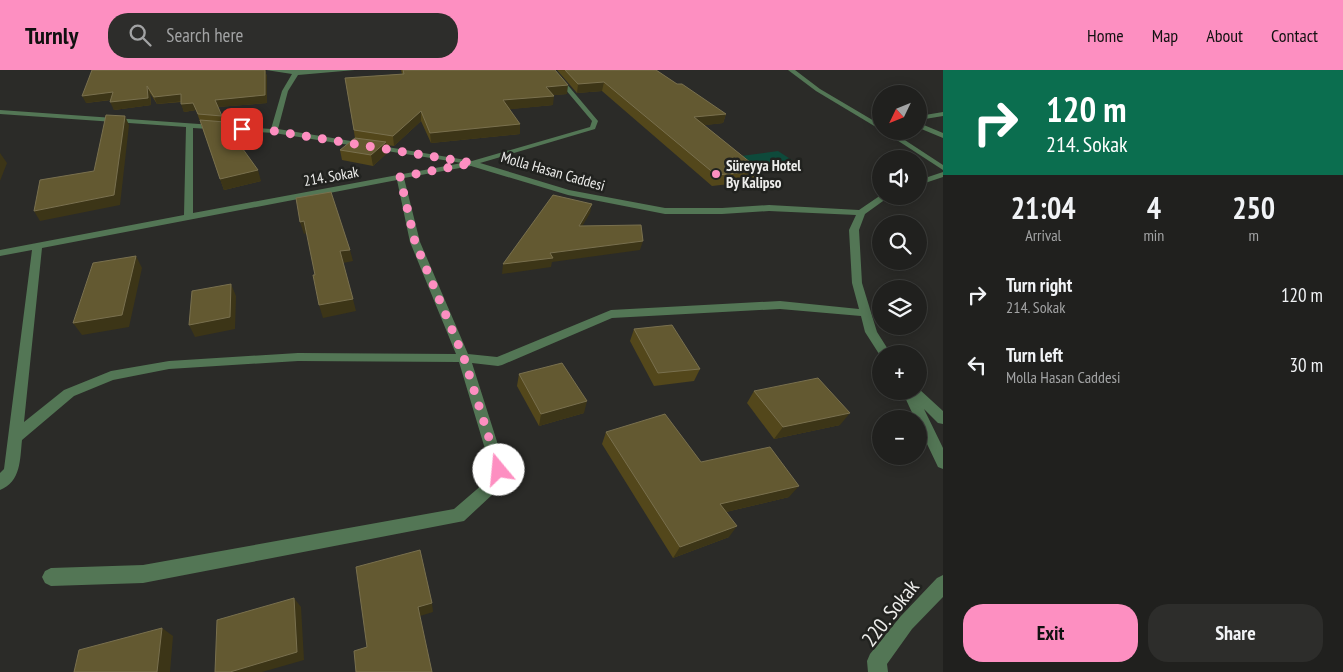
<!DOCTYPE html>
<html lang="en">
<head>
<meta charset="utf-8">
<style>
	:root { --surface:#20201e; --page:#2d2d2b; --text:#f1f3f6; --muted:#a2a3a4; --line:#3d3e3c; --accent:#fd8fc1 }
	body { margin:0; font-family:"PT Sans Narrow",sans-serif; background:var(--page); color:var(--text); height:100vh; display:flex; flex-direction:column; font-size:19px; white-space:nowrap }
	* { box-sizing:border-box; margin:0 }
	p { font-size:16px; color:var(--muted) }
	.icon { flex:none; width:28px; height:28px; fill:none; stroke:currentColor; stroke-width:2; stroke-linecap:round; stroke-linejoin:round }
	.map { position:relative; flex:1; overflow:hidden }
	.panel { display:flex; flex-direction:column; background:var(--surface); width:400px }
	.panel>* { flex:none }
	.top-card { background:#0b6e4f; color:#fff; overflow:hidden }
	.needle { width:32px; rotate:227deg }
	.tools { position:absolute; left:872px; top:15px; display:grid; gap:10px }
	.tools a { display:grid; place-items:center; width:55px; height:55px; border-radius:50%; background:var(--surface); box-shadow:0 2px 12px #0003,0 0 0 1px var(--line); font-size:25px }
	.pin { position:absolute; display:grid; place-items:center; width:42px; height:42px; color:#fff; margin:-21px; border-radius:10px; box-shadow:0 2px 8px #0006 }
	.me { position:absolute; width:55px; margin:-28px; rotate:343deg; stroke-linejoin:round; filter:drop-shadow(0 0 4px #0008) }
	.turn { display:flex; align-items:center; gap:18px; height:105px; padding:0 20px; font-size:22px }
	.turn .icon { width:65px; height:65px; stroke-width:2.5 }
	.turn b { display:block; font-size:35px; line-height:42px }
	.eta { display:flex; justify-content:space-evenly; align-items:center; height:85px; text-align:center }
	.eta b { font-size:30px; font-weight:700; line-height:35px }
	.button { display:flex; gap:10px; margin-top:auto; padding:10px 20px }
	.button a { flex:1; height:58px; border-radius:20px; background:var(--accent); color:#111; font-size:20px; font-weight:700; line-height:58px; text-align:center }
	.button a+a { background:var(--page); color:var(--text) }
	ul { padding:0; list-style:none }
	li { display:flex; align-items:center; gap:15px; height:70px; padding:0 20px }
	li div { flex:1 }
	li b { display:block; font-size:19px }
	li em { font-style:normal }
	header { display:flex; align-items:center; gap:30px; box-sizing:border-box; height:70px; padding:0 25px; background:var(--accent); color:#111 }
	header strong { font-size:24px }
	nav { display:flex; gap:28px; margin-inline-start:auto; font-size:18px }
	.search { width:350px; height:45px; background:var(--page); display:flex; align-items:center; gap:12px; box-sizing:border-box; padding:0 18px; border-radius:20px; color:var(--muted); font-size:19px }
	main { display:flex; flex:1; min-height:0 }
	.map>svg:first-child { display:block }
</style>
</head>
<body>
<header>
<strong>Turnly</strong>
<div class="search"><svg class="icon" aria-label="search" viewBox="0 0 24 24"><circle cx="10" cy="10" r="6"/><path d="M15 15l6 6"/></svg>Search here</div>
<nav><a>Home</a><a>Map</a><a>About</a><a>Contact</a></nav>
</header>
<main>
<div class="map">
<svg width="943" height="602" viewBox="0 0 943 602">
	<rect width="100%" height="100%" fill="#2b2b28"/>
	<path fill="#0e4a3b" d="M778 81 792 90 755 95 741 86Z"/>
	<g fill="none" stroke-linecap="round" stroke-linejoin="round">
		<g fill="#537655" fill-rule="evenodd">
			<path d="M266 0H355L298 5 288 21 278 59 472 91 590 57 592 51 549 0H555L598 51 595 59 480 93 569 120 665 138H722L769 135 859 140 881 125 890 126 865 144 859 160 862 213 877 262 891 284H881V287L865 262 861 246 780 239 612 248 502 295 498 296 472 293 506 400 493 424 464 451 143 513 51 516 45 513 42 507 45 501 51 498 143 495 454 439 483 414 491 399 459 292 298 291 169 299 113 310 74 326 22 370C20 389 21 412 0 420V403L4 399 32 180 0 186V180L184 145 186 57 0 44V40L271 59 282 21 292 4ZM193 58 274 63 462 93 193 143ZM471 96 568 125 665 144H722L769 141 856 145 849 160 852 213 859 239 780 231 611 240 497 287 468 284 420 172 404 108ZM397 110 410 172 456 284 298 283 169 291 111 301 64 320 24 352 42 178Z"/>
			<path d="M788 0H795L820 19 881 55V60L816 21Z"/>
			<path d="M943 42V46L919 50V46Z"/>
			<path d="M919 53 943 63V68L919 58Z"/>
			<path d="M883 61H891L943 95V100Z"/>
			<path d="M943 102V107L919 115V110Z"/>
			<path d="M919 319 943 341V354L938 353 924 339 943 378V399L938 397 919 357V349H915L902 321H919Z"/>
			<path d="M943 505V527L912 559 887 594 888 602H868L867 591 870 584 900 547 937 508Z"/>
		</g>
	</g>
	<g fill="#53471b">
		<path d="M92 0H265L267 7V33L218 37 235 76 261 111 224 120 196 40 184 42 181 32 157 34 150 23 151 35 114 40 111 30 86 33Z"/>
		<path d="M401 0H403L567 24 553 25V35L509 39 520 54V64L431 73 421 51 394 76 386 75 387 83 373 96 342 90 340 80 355 68 345 8 402 4Z"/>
		<path d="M557 0H656L677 14 726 44 723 53 704 55 761 101 756 111 712 116 602 21 577 23Z"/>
		<path d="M634 259 700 299 694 311 654 316 630 271Z"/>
		<path d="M519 304 584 343 539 356 517 316Z"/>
		<path d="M754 321 840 355 774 369 747 333Z"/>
		<path d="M606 362 701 392 789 427 726 442 729 467 673 488 602 374Z"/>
	</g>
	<g fill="#3c3517">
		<path d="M265 0 267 7V33L217 37 215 30Z"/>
		<path d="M604 12 602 21 577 23 578 14Z"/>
		<path d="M568 15 567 24 545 26 546 17Z"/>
		<path d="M147 16 150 23 151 35 114 40 110 32Z"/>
		<path d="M113 22 116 29 86 33 82 26Z"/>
		<path d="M181 24 184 31 157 34 154 27Z"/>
		<path d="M554 26 553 35 503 40V30Z"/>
		<path d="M193 33 196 40 184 42 181 34Z"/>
		<path d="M421 41V51L394 76 393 66Z"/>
		<path d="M726 44 723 53 691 57 694 47Z"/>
		<path d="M125 46 129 55 120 135 40 151 34 141 114 125Z"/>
		<path d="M520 54V64L431 73 430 63Z"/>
		<path d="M386 72 387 83 373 96 371 85Z"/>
		<path d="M0 83 7 93 0 111Z"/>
		<path d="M258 100 261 111 224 120 220 109Z"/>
		<path d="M592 134 590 143 577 165 579 156Z"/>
		<path d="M304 151 307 163 304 164 300 152Z"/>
		<path d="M643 171 640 180 552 192 551 197 502 204 503 194 550 183Z"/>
		<path d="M350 180 353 191 343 193 340 181Z"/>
		<path d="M136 186 142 198 129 257 82 265 73 253Z"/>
		<path d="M231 214 236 226 235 259 195 267 189 255Z"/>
		<path d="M353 229 356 241 323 248 319 235Z"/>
		<path d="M587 331 584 343 539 356 541 344Z"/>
		<path d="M850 343 840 355 774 369 783 357Z"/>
		<path d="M799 416 789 427 713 445 720 434Z"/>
		<path d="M737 456 729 467 673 488 680 477Z"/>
		<path d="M294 528 301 537 304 590 262 602H230Z"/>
		<path d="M432 533 433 542 420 546 418 537Z"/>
		<path d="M162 558 173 566 170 602H157Z"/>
	</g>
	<g fill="#635931" stroke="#79704e">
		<path d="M92 0H265V25L215 30 222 46 198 44 193 33 181 34V24L154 27 147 16 148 28 110 32 113 22 82 26Z"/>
		<path d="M403 0H555L568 15 546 17 554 26 503 30 520 54 430 63 421 41 393 66 354 60 345 8 404 4Z"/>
		<path d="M565 0H656L677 14H682L726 44 694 47 761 101 716 105 604 12 578 14Z"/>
		<path d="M106 45 125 46 114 125 34 141 40 110 94 101Z"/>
		<path d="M200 50 225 52 235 76 240 75 258 100 220 109Z"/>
		<path d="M355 68 386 72 371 85 340 80Z"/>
		<path d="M331 122 350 180 340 181 353 229 319 235 313 205H315L304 151 300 152 296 128Z"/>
		<path d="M553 125 592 134 579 156 641 155 643 171 550 183 553 188 503 194Z"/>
		<path d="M136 186 122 245 73 253 93 193Z"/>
		<path d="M231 214 230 247 189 255 192 221Z"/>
		<path d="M672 255 700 299 658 303 634 259Z"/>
		<path d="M562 293 587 331 541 344 519 304Z"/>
		<path d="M818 308 850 343 783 357 754 321Z"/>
		<path d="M665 344 701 392 770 377 799 416 720 434 737 456 680 477 606 362Z"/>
		<path d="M420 480 432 533 418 537 432 602H356L354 581 367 577 356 497Z"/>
		<path d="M294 528 297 582 230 602H215L217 550Z"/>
		<path d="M162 558 157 602H74L79 580Z"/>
	</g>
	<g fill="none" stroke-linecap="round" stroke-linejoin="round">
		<path stroke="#fd8fc1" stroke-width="9" stroke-dasharray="0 16.2" d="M242 59 274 61 473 93 400 107 415 172 464 288 499 400"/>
	</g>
	<circle fill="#fd8fc1" stroke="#21221f" stroke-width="2" cx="716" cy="104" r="5"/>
	<g text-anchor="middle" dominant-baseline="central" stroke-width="5" stroke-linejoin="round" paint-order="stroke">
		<g font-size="15" font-weight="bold" fill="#ededeb" stroke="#21221f" text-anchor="start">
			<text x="726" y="95">Süreyya Hotel<tspan x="726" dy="17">By Kalipso</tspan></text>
		</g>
		<g font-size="15" fill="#ededeb" stroke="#21221f">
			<text transform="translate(553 101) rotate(16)">Molla Hasan Caddesi</text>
			<text transform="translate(331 106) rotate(-10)">214. Sokak</text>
		</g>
		<g font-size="21" fill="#ededeb" stroke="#21221f">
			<text transform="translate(890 543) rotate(-52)">220. Sokak</text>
		</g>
	</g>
</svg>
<div class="tools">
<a><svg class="needle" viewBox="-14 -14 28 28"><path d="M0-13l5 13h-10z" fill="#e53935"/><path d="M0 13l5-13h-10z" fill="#a2a3a4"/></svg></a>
<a><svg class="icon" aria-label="sound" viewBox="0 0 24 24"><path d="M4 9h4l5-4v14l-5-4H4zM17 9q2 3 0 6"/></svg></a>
<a><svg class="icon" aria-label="search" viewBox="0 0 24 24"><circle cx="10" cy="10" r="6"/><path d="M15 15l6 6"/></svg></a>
<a><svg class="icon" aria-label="layers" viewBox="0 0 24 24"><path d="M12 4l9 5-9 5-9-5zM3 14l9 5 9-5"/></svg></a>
<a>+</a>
<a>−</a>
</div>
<div class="pin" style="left:242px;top:59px;background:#d93025"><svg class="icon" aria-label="arrive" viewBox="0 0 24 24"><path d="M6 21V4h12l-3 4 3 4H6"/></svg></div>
<svg class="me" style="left:499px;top:400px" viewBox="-20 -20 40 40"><circle r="19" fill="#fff"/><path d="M0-13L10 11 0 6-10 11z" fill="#fd8fc1"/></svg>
</div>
<section class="panel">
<div class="top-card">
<div class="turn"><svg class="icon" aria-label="right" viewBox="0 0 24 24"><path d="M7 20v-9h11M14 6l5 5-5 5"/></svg><div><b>120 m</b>214. Sokak</div></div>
</div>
<div class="eta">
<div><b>21:04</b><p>Arrival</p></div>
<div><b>4</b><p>min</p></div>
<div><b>250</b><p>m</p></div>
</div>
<ul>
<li><svg class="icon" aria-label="right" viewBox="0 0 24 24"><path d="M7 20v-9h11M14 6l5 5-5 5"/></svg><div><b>Turn right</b><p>214. Sokak</p></div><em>120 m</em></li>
<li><svg class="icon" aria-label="left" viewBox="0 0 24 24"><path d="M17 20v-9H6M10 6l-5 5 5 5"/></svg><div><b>Turn left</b><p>Molla Hasan Caddesi</p></div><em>30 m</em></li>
</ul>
<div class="button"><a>Exit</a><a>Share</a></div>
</section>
</main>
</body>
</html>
